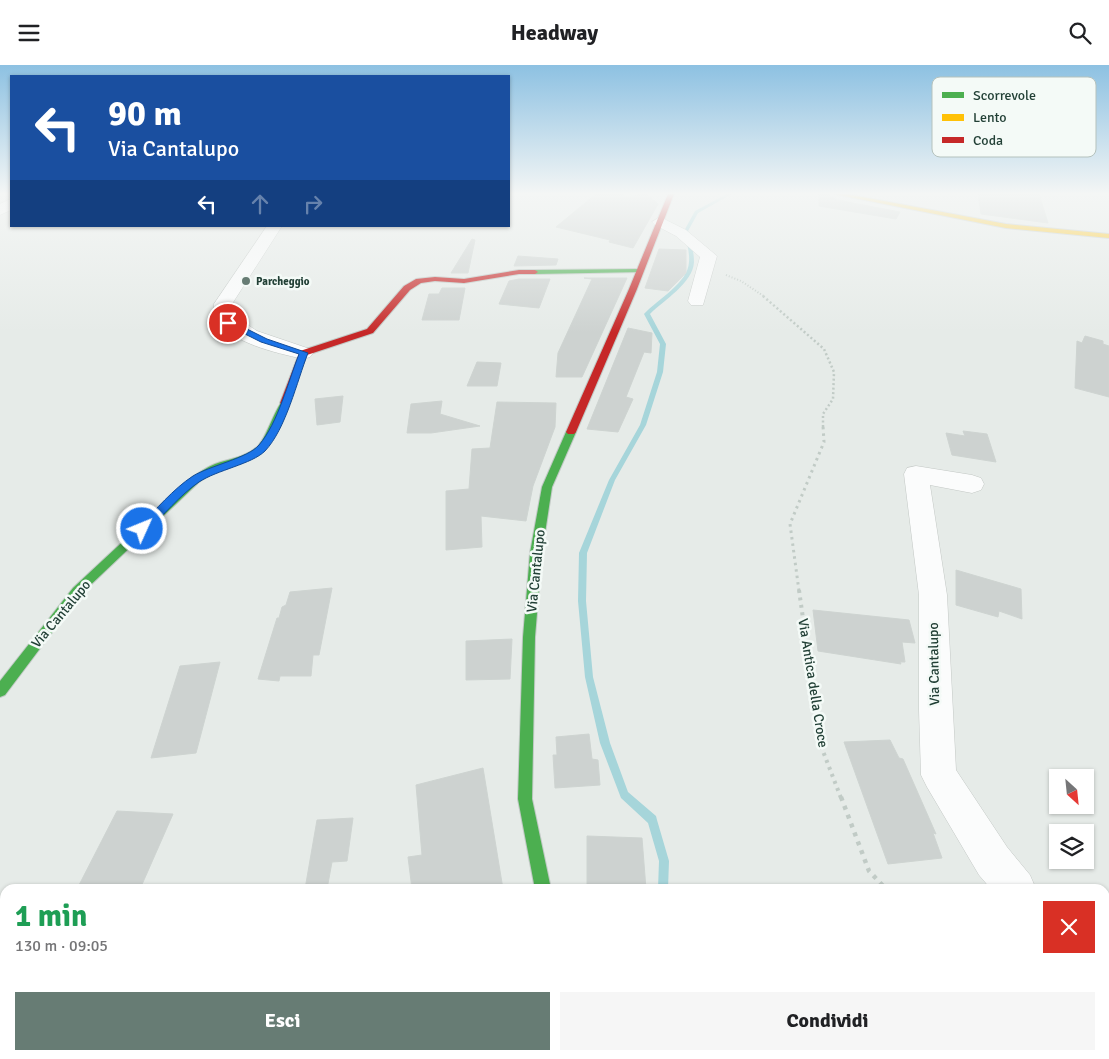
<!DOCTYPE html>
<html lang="it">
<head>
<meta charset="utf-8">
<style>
	:root { --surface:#fff; --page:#f6f6f6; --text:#202124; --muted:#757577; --accent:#677c74 }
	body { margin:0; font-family:Signika,sans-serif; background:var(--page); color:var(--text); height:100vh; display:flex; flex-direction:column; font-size:19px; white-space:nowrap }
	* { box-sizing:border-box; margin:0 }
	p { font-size:16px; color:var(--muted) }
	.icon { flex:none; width:28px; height:28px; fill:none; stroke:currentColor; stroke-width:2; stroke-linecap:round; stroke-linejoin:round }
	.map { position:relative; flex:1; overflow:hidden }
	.panel { position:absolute; left:0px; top:819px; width:1110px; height:176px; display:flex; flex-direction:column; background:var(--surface); border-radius:15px 15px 0 0; box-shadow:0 1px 4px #0004 }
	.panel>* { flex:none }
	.hud { position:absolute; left:10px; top:10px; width:500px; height:152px; border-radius:0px; box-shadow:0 1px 4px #0004; background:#1a4fa0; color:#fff; overflow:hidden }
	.needle { width:32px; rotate:153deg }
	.fabs { position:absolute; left:1049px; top:704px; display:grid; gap:10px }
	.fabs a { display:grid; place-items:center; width:45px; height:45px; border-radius:0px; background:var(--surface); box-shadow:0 1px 4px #0004; font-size:25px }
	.pin { position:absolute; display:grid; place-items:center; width:42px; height:42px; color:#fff; margin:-21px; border:2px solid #fff; border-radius:50%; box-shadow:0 1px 5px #0007 }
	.me { position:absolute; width:55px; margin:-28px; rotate:46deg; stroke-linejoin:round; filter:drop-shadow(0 0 4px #0008) }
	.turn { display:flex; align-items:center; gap:18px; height:105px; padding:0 15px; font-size:22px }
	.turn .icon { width:65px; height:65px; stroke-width:2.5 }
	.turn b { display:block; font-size:35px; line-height:42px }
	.lanes { display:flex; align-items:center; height:48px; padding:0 15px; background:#0003; justify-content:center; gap:25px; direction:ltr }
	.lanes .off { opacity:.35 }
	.round { display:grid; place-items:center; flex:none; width:52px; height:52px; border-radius:0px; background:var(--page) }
	.summary { display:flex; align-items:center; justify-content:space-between; height:85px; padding:0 15px }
	h1 { font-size:30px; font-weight:700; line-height:38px; color:#1e9e55 }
	.action { display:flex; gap:10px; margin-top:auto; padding:10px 15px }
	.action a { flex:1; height:58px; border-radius:0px; background:var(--accent); color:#fff; font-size:20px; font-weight:700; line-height:58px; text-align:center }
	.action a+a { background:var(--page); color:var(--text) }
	header { display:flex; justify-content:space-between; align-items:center; height:65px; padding:0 15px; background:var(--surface); font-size:22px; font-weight:700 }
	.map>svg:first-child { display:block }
</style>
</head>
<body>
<header><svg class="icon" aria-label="menu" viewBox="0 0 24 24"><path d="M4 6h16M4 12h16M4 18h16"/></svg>Headway<svg class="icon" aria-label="search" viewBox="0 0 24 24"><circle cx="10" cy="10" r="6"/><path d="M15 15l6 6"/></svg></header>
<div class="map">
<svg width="1109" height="994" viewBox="0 0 1109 994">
	<rect width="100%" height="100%" fill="#e6ebe8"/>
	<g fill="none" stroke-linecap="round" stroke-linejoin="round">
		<g fill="#a6d5da" fill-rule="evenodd">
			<path d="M727 129H732L698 148 688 166C691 176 694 186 694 197 693 218 664 235 650 249L666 279 663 307 646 360 615 415 587 488 586 536 593 612 610 678 628 727 656 751 657 755 669 796 668 824H658L659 796 648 758 621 733 600 678 585 612 578 536 579 488 609 415 640 360 657 307 660 279 644 249C658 234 688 218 689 197 690 186 686 176 684 166L695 146Z"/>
			<path d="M649 990H661L662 994H650Z"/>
		</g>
	</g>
	<g fill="#cdd2d0" stroke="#ced4d1">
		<path d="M596 129H622L624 132 647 129 658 139 633 183 609 177 610 175 556 162Z"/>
		<path d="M819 129H828L837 135 900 147 896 154 819 141Z"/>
		<path d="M978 129H1039L1048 158 981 149Z"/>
		<path d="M472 174 475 175 468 208H451Z"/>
		<path d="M659 184 686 185V208L668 226 645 223Z"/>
		<path d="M518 191 558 194 556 200 514 201Z"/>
		<path d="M584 213H627L582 312H556L558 288 592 214Z"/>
		<path d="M519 214H550L539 243 499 239 509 216Z"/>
		<path d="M442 223H465L459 255H422L429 229H439Z"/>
		<path d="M628 263 652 268 651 288 644 287 626 332 633 334 618 367 587 364Z"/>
		<path d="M1085 271 1103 276V279L1109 281V332L1075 323 1077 276 1082 278Z"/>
		<path d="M477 297 501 298 497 321H467Z"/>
		<path d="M343 331 340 357 317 360 315 334Z"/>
		<path d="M442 336 440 349 480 361 431 368H407L411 339Z"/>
		<path d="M497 337 556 338 555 362 533 421 526 456 481 451 482 482 446 485V426L469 424 472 384 490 383Z"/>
		<path d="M963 366 987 369 996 397 952 390 946 368 965 371Z"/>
		<path d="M956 505 1021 524 1022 554 999 546 998 552 956 540Z"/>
		<path d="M332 523 319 590H313L311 611H280L279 616 258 614 277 553H279L282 542 286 540 290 527Z"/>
		<path d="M813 545 909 555 915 578 902 577 905 597H900L901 599 818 586Z"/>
		<path d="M512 574 510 614 466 615V576Z"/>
		<path d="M220 597 196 688 151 693 180 601Z"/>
		<path d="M589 669 592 694 598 695 600 720 555 723 553 690H557L556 672Z"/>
		<path d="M890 675 899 693 903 694 936 769 933 768 942 793 888 799 844 677Z"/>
		<path d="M483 703 503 824H412L408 792 422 790 416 720Z"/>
		<path d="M117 746 173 749 140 824H77Z"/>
		<path d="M353 753 347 796 332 797 327 824H305L317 755Z"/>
		<path d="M587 771 642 773 646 824H587Z"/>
	</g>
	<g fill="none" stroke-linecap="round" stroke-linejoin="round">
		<g stroke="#c3c8c5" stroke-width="1">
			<g id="street">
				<path d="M11 134V145L0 150V139Z"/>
				<path d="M660 152 686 165 717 191 703 240H691L688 236 700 192 676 171 655 160 652 157Z"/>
				<path d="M267 161H282L232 239V250L257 266 310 284 313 288 310 292 303 294C274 287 232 279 214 252V239Z"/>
				<path d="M916 401 972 410 981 413 984 419 981 425 972 428 930 420 947 530 956 705 1007 782 1030 810 1036 824H991L979 810 927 722 921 710 919 645V530L904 409 907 403Z"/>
				<path d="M1105 904 1109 906V994H1073V990H1105Z"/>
				<path d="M554 990H600L601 994H555Z"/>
			</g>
		</g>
		<g stroke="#c1c9c5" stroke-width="2">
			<g id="fast">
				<path d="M640 204 642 205V207L535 209 532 207 535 205Z"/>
				<path d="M284 335 288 338 280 362 264 386 239 399 220 404 199 417 81 529 5 630 0 632V616L73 523 191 413C199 408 207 402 215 399 229 394 247 392 258 381 267 372 277 338 284 335Z"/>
				<path d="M571 364 576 367 552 422 542 488 535 572 532 734 551 824H535L518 734 523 572 530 488 542 422 566 367Z"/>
			</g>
		</g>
		<g stroke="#c1c9c5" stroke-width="2">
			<path id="slow" d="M834 129H847L1006 159 1109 169V173L1006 163Z"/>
		</g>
		<g stroke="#c1c9c5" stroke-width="2">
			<g id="jam">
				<path d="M668 129H674L637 224 576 367 574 369H568L566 367 629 224Z"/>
				<path d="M519 205H535L538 207 535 209H519L464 218 435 216 421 218 410 225 373 268 307 290 288 338 284 341 280 338 300 286 367 264 404 221 416 214 435 212 464 214Z"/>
			</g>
		</g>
		<path stroke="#c1cbc6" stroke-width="2" stroke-dasharray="1 2" stroke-linecap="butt" d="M726 210 741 216 765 232"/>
		<path stroke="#c1cbc6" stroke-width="2.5" stroke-dasharray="2 2.5" stroke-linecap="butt" d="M763 231 824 284 834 307 833 334 823 349V362"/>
		<path stroke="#c1cbc6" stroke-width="3" stroke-dasharray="2.5 4" stroke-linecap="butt" d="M799 526 790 459 824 377 823 361"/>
		<path stroke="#c1cbc6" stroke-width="4" stroke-dasharray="3 4.5" stroke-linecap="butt" d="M799 525 821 681 841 733"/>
		<path stroke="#c1cbc6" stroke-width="4.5" stroke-dasharray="4 5.5" stroke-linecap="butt" d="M841 732 869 806 886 824"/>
		<use href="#street" fill="#fbfcfc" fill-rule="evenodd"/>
		<use href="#fast" fill="#4caf50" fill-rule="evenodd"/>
		<use href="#slow" fill="#ffc107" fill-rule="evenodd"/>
		<use href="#jam" fill="#c62828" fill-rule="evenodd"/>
	</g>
	<linearGradient id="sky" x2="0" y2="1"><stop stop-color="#8dc1e2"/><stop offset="0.48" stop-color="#f4f6f5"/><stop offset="1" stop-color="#f4f6f5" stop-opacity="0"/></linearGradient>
	<rect width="1109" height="268" fill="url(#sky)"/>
	<path fill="#1a73e8" stroke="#114b97" d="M225 256H231L267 274 308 288C297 316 286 364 265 386 252 399 217 405 199 417 180 430 163 451 146 467H139V461C156 445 173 424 193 411 209 401 248 393 259 380 278 358 288 317 299 289L261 277 225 259Z"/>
	<circle fill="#677c74" stroke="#f4faf7" stroke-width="2" cx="246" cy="216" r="5"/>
	<g text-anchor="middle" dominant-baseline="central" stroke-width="5" stroke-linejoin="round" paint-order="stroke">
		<g font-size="11" font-weight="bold" fill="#224036" stroke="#f4faf7" text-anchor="start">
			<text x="256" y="216">Parcheggio</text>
		</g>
		<g font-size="14" fill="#224036" stroke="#f4faf7">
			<text transform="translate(536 506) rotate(-84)">Via Cantalupo</text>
			<text transform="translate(61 549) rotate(-50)">Via Cantalupo</text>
			<text transform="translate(934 599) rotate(-91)">Via Cantalupo</text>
			<text transform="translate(813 618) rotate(81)">Via Antica della Croce</text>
		</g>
	</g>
	<rect x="932" y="12" width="164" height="80" rx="8" fill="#f4faf7" stroke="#b5c2bd" stroke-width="1"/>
	<rect x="942" y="27" width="22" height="6" fill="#4caf50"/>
	<rect x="942" y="49" width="22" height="7" fill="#ffc107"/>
	<rect x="942" y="72" width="22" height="6" fill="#c62828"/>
	<g font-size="14" fill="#224036">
		<text x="973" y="35">Scorrevole</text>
		<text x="973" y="57">Lento</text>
		<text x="973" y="80">Coda</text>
	</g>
</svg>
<div class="fabs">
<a><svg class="needle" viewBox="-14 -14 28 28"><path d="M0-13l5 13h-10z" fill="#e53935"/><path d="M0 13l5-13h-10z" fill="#757577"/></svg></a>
<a><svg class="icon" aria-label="layers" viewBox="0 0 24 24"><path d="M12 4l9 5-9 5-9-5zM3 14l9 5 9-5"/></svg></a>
</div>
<div class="pin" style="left:228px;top:258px;background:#d93025"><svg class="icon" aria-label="arrive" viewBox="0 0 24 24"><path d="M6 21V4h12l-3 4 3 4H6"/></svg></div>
<svg class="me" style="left:142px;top:464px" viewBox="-20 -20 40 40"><circle r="17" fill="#1a73e8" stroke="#fff" stroke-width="3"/><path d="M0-11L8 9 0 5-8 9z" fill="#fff"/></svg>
<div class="hud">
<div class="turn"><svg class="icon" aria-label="left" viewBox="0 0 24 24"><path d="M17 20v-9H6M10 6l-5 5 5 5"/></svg><div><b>90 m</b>Via Cantalupo</div></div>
<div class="lanes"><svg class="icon" aria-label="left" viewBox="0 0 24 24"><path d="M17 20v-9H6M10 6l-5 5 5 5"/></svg><svg class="icon off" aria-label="ahead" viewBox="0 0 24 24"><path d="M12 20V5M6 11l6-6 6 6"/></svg><svg class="icon off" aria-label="right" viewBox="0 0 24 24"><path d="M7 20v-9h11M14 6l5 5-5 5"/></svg></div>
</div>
<section class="panel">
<div class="summary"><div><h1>1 min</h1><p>130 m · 09:05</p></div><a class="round" style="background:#d93025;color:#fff"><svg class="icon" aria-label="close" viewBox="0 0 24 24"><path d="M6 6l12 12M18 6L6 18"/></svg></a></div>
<div class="action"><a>Esci</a><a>Condividi</a></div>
</section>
</div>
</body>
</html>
